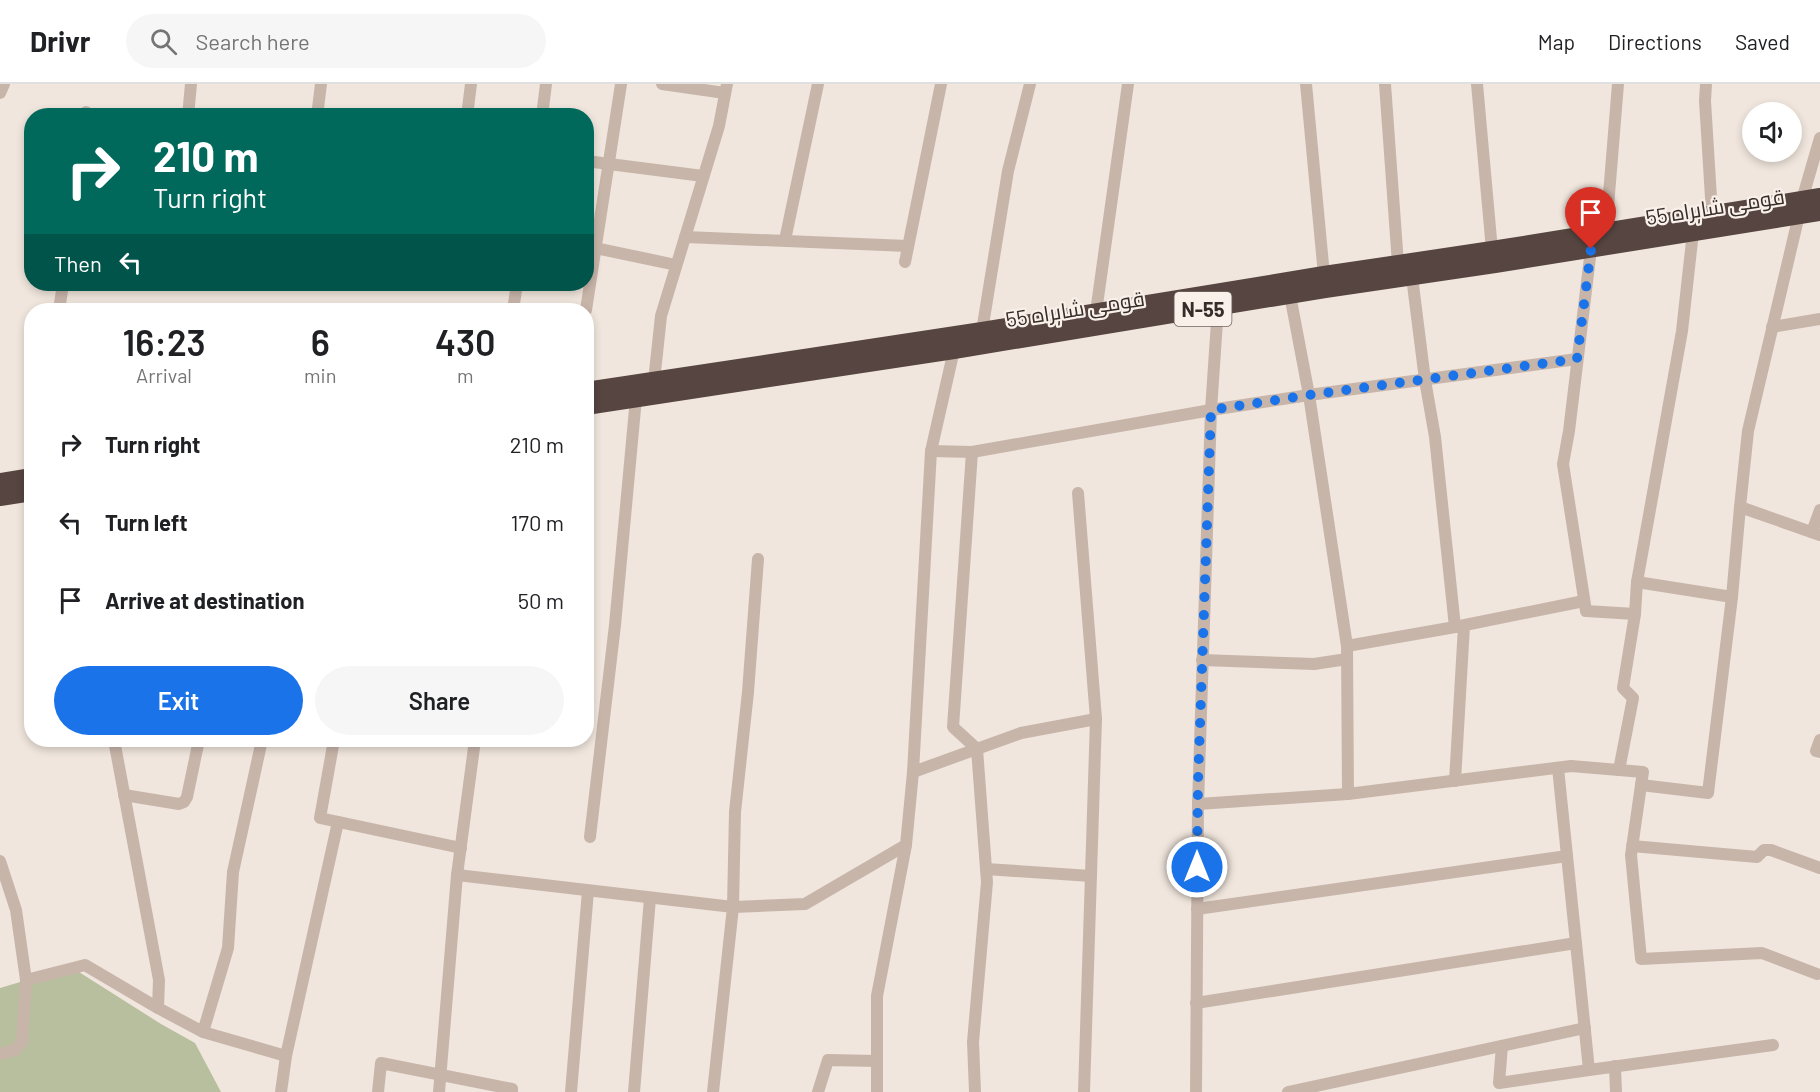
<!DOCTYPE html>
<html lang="en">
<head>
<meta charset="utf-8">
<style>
	:root { --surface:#fff; --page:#f6f6f6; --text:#202124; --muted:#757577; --line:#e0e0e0; --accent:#1a73e8 }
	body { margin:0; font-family:Barlow,Cairo,sans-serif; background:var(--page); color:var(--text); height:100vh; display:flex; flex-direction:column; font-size:22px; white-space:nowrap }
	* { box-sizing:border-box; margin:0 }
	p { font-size:20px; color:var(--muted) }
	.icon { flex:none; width:33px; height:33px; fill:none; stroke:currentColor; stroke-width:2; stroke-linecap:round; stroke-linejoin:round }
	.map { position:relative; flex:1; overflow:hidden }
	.side { position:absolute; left:24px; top:219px; width:570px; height:444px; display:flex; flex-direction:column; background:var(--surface); border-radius:24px; box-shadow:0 3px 9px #0003 }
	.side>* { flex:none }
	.banner { position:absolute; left:24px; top:24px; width:570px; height:183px; border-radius:24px; box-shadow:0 3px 9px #0003; background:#00695c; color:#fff; overflow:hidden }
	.buttons { position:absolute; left:1742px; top:18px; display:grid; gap:12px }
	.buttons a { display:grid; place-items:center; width:60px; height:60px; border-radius:50%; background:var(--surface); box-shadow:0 3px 9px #0003; font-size:30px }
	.pin { position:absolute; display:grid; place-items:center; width:51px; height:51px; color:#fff; margin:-62px -26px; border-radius:50% 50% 50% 0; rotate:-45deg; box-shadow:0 0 6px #0007 }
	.pin .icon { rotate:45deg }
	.me { position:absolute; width:66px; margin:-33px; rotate:0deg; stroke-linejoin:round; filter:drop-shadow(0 0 4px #0008) }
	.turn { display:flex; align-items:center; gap:21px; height:126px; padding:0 30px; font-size:27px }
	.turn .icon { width:78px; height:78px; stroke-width:2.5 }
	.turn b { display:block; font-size:42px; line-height:51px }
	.then { display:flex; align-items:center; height:57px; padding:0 30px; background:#0003; gap:12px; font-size:22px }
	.eta { display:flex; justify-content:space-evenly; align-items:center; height:102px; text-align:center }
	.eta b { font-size:36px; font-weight:600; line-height:42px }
	.cta { display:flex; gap:12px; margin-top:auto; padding:12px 30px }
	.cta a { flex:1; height:69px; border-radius:36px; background:var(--accent); color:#fff; font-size:24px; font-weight:600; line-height:69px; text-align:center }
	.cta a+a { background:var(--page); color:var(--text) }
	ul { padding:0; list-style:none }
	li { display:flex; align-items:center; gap:18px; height:78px; padding:0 30px }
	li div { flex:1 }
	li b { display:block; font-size:22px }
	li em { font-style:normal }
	header { display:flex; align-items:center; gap:36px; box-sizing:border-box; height:84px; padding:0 30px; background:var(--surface); border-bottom:2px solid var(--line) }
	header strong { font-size:28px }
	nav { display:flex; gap:33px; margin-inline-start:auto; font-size:21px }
	.search { width:420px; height:54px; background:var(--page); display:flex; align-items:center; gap:15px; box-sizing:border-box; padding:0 21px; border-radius:33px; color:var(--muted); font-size:22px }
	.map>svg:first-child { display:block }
</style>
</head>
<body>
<header>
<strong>Drivr</strong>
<div class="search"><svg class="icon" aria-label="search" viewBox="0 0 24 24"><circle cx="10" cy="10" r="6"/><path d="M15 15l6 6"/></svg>Search here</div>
<nav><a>Map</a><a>Directions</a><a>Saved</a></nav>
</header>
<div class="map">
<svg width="1820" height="1008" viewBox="0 0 1820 1008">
	<rect width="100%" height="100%" fill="#f0e6dd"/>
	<path fill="#b7bf9e" d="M71 883 161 940 195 959 221 1008H0V904Z"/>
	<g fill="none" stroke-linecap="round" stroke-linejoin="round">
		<g stroke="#c8b5aa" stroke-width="12">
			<path d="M662 0 725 9"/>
			<path d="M1306 0 1324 191"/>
			<path d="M1385 0 1398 180"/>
			<path d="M1477 0 1492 166"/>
			<path d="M1706 0 1705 17 1712 130"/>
			<path d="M0 9 4 0"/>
			<path d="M86 32V28"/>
			<path d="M188 32 191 0"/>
			<path d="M317 32 321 0"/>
			<path d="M467 32 471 0"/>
			<path d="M542 32 546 0"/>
			<path d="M586 77 703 92"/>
			<path d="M1802 116 1820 54"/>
			<path d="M1799 131 1748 347 1740 423 1820 451"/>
			<path d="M1606 147 1618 0"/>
			<path d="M1693 148 1682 247 1637 498 1732 513 1740 423"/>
			<path d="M685 153 908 162"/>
			<path d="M785 156 818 0"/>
			<path d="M586 162 676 181"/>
			<path d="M1591 165 1569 347 1563 380 1586 527 1635 530 1637 498"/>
			<path d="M905 178 941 0"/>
			<path d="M1412 193 1425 296 1435 353 1455 543 1584 517"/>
			<path d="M1290 211 1309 311 1577 275"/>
			<path d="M1218 223 1211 326 1198 720 1348 710 1571 682 1643 688 1641 701 1708 709 1732 513"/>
			<path d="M59 226 63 200"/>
			<path d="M513 226 517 200"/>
			<path d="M586 226 621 0"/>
			<path d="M1096 228 1128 0"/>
			<path d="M1772 243 1820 235"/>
			<path d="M982 247 1008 87 1030 0"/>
			<path d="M954 266 931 367 972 368 1211 326 1309 311 1347 562 1455 543"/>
			<path d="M654 297 661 232 719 42 727 0"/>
			<path d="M931 367 913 688 1021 649 1096 635 1078 409"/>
			<path d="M972 368 953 643 977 665 987 798 973 958 975 1008"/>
			<path d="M1812 448 1820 426"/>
			<path d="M758 475 748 608 735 728 733 823 805 820 906 761 913 688"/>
			<path d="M1347 562 1348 710"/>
			<path d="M1202 576 1314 580 1347 575"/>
			<path d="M114 656 159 896 158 924 203 948"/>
			<path d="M262 656 233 788 228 864 203 948 286 972 338 738"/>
			<path d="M334 656 320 734 461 764"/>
			<path d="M475 656 457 791 733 823 713 1008"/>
			<path d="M1820 656 1816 667 1820 668"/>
			<path d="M1558 684 1589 986 1773 961"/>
			<path d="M1619 686 1633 614 1623 604 1635 530"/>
			<path d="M1455 697 1464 542"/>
			<path d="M1641 701 1631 771 1641 875 1762 869 1817 890"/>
			<path d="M124 711 179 720 184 718 187 713 199 656"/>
			<path d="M590 753 615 541 636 314"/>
			<path d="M1632 762 1757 773 1764 766H1771L1820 784"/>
			<path d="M0 777 16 826 26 896 85 881 158 924"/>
			<path d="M986 785 1091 792"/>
			<path d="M1197 825 1567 772"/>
			<path d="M1196 919 1576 859"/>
			<path d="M1502 962 1499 999 1589 986"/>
			<path d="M0 970 15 966 22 958 26 896"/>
			<path d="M1615 982 1616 1008"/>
			<path d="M281 1008 286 972"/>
			<path d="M378 1008 381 979 512 1005V1008"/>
			<path d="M439 1008 457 791"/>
			<path d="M571 1008 588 807"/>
			<path d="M634 1008 650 814"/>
			<path d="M818 1008 828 976 877 977"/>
			<path d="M877 1008V912L906 761"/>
			<path d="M1084 1008 1096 635"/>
			<path d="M1196 1008 1198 720"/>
			<path d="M1288 1008 1585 944"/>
		</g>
		<g stroke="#564541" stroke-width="18">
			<path d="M586 307 982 247 1324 191 1492 166 1820 113"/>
			<path d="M586 322 954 266 1325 205 1495 180 1820 128"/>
			<path d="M0 398 32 393"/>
			<path d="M0 413 32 408"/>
		</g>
	</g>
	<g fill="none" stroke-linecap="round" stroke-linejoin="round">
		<path stroke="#1a73e8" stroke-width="10" stroke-dasharray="0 18" d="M1197 783 1198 699 1211 326 1309 311 1577 275 1591 165"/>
	</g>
	<g text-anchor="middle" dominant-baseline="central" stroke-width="4.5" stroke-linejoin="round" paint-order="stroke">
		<rect fill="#f8f0e9" stroke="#706763" stroke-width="1.5" x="1174.5" y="208" width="57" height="34" rx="4.5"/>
		<g font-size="20" font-weight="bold" fill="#362c29">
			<text x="1203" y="225">N-55</text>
		</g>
		<g font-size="21" fill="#362c29" stroke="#f8f0e9">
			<text transform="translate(1715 122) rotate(-9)">قومی شاہراہ 55</text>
			<text transform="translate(1075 224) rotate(-9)">قومی شاہراہ 55</text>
		</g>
	</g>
</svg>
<div class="buttons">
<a><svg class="icon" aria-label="sound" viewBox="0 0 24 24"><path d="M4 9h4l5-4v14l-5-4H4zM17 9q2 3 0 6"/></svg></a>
</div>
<div class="pin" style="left:1591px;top:165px;background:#d93025"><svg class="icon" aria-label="arrive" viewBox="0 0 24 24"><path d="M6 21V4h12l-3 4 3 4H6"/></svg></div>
<svg class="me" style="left:1197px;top:783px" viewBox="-20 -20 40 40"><circle r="17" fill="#1a73e8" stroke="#fff" stroke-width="3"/><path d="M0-11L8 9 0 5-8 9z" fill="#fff"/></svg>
<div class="banner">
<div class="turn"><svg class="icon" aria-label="right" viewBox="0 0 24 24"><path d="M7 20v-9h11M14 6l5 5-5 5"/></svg><div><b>210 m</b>Turn right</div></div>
<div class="then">Then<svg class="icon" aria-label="left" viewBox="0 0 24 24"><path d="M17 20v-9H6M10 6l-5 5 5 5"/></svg></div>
</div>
<section class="side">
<div class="eta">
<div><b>16:23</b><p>Arrival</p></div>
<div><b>6</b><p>min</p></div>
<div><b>430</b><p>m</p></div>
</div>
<ul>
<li><svg class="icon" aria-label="right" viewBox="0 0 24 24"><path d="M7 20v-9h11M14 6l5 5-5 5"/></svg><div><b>Turn right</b></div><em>210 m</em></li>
<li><svg class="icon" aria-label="left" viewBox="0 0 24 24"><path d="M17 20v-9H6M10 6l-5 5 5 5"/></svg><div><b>Turn left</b></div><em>170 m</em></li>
<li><svg class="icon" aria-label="arrive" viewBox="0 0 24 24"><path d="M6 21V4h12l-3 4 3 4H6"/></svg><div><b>Arrive at destination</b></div><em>50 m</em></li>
</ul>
<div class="cta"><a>Exit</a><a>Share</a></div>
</section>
</div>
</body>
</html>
